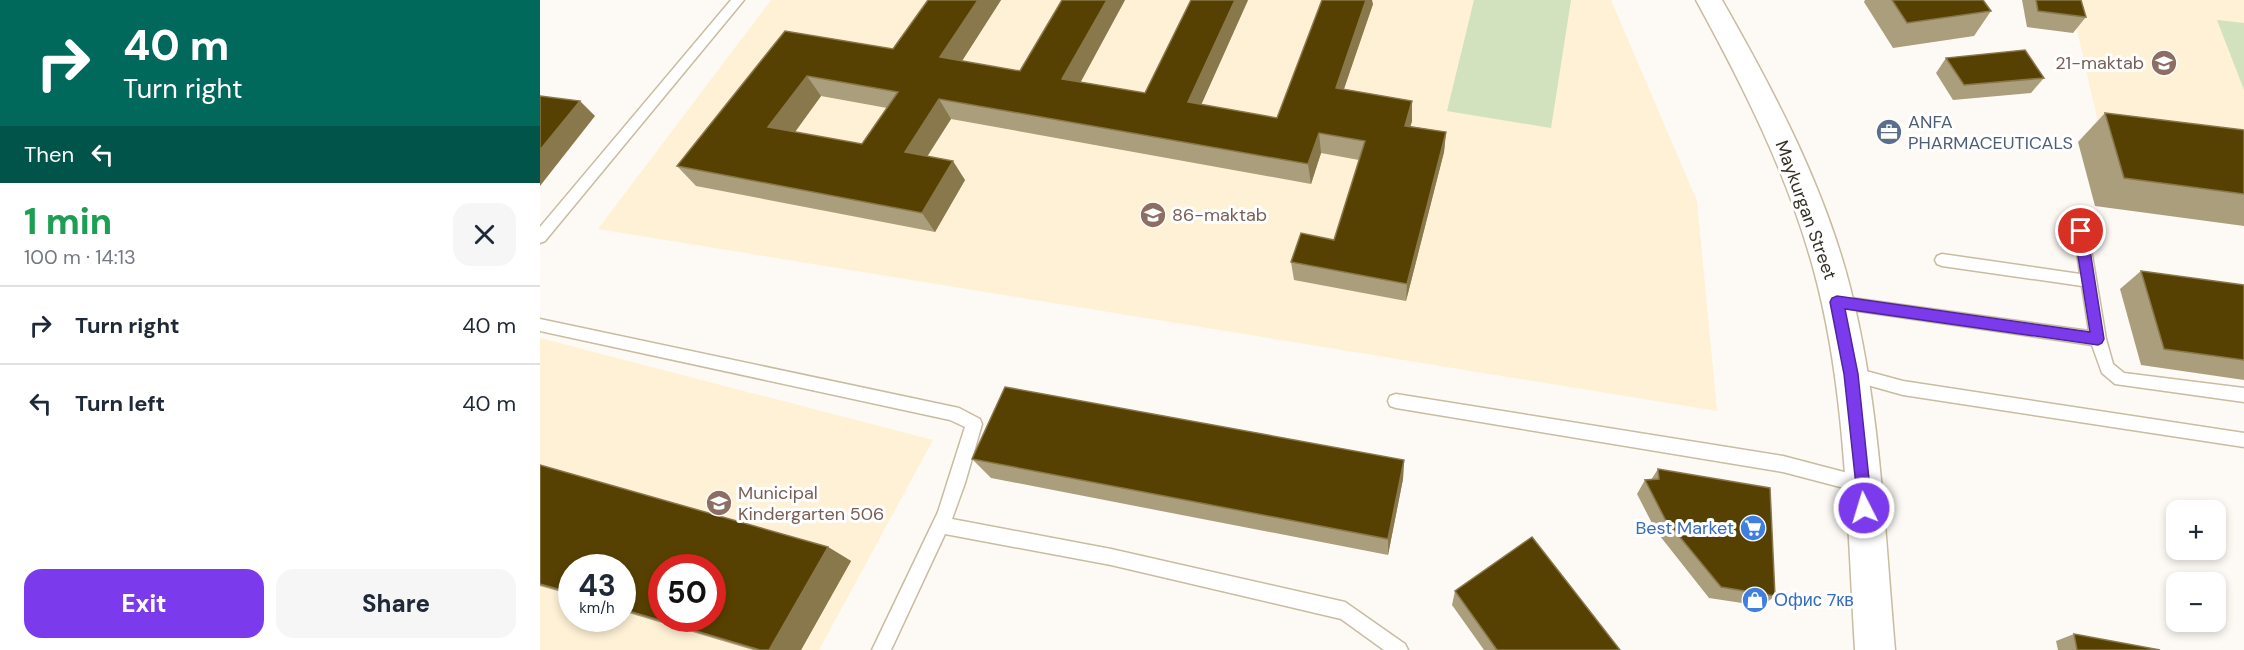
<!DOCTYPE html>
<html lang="en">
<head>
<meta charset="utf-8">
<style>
	:root { --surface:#fff; --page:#f6f6f7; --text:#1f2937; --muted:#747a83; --line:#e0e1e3; --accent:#7c3aed }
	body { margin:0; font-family:"DM Sans",sans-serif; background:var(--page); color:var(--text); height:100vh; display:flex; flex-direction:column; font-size:22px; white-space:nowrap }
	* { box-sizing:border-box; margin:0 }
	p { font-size:20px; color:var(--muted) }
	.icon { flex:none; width:33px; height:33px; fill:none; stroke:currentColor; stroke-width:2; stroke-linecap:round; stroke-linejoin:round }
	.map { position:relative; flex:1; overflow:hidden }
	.details { display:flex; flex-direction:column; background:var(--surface); width:540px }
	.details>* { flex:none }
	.guide { background:#00695c; color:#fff; overflow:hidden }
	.fabs { position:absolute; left:1626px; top:500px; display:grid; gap:12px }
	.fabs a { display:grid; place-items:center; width:60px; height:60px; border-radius:12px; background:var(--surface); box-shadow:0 3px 9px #0003; font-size:30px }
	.speed { position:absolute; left:18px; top:554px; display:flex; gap:12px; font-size:30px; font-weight:700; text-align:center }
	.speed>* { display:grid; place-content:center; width:78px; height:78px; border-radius:50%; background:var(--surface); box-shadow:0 3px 9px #0003; line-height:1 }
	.speed small { font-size:15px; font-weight:400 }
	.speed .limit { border:9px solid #d22; background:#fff; color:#111 }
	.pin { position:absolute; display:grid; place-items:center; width:51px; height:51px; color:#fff; margin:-26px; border:3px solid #fff; border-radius:50%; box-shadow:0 2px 6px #0007 }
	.me { position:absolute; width:66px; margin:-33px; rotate:355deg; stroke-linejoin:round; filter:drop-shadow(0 0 4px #0008) }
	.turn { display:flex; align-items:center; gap:21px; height:126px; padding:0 24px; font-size:27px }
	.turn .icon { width:78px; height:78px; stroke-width:2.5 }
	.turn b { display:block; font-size:42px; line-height:51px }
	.then { display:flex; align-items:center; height:57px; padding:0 24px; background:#0003; gap:12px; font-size:22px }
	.round { display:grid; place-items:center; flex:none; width:63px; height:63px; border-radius:18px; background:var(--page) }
	.overview { display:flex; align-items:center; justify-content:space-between; height:102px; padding:0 24px }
	h1 { font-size:36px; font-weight:800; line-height:45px; color:#1e9e55 }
	.primary-button { display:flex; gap:12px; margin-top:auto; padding:12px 24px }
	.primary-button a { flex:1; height:69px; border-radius:18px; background:var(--accent); color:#fff; font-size:24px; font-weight:800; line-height:69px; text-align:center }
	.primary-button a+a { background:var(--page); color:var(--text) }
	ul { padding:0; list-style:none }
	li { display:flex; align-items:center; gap:18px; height:78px; padding:0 24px; border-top:2px solid var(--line) }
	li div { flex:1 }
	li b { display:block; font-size:22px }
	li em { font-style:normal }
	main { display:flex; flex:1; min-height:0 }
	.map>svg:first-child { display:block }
</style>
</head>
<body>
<main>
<section class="details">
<div class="guide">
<div class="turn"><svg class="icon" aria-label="right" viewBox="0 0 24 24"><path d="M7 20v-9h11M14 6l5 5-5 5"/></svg><div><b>40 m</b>Turn right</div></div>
<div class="then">Then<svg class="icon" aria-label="left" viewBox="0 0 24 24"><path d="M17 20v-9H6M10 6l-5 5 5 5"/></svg></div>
</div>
<div class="overview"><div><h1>1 min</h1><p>100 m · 14:13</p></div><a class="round"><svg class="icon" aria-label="close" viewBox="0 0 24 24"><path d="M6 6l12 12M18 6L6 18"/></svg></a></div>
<ul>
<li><svg class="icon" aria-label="right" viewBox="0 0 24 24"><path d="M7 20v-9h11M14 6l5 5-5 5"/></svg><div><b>Turn right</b></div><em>40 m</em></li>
<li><svg class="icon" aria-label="left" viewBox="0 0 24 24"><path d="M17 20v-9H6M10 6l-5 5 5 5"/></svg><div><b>Turn left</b></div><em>40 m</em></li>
</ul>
<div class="primary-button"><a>Exit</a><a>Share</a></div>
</section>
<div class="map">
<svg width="1704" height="650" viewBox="0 0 1704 650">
	<rect width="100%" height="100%" fill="#fdfaf5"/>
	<g fill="#fef1d5" fill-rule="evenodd">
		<path d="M231 0H1071L1157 201 1177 411 58 229Z"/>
		<path d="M1530 0H1704V143L1559 126Z"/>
		<path d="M0 338 393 440 279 650H0ZM32 567H82V618H32ZM122 567H172V618H122Z"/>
	</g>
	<g fill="#d2e1be">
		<path d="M934 0H1031L1011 128 907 111Z"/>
		<path d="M1677 20 1704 23V90Z"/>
	</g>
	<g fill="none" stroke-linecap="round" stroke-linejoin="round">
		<g stroke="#c8bca1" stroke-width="3">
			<g id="service">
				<path d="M191 0H204L5 241 0 243V227Z"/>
				<path d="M1541 225 1546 227 1548 231 1566 339 1573 364 1584 373 1704 388V402L1575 384 1562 373 1552 345 1297 308 1292 306 1290 302 1292 298 1297 296 1549 331 1542 286 1402 266 1397 264 1395 260 1397 256 1402 254 1540 274 1534 231 1536 227Z"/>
				<path d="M0 319 419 408 440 419 442 424 425 483 412 519 571 549 805 602 865 644 868 650H844L801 619 571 565 405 534 351 650H332L398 512 425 427 410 420 0 331Z"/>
				<path d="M1311 367 1363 381 1704 433V447L1363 395 1306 379 1303 374 1306 369Z"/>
				<path d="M856 394 1243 456 1323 477 1329 479 1331 485 1329 491 1323 493 1243 472 856 408 850 406 848 401 850 396Z"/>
			</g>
		</g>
		<g stroke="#c8bca1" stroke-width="3">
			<path id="secondary" d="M1156 0H1182C1231 86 1279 176 1306 272 1340 395 1344 524 1355 650H1315C1307 524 1307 393 1274 271 1248 175 1203 86 1156 0Z"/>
		</g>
		<use href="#service" fill="#fff" fill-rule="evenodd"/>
		<use href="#secondary" fill="#fff" fill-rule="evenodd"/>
	</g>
	<g fill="#aa9e7c" fill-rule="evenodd">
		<path d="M388 0H461L422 61 480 71 585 0 540 82 605 93 708 0 661 105 737 118 833 4 804 89 872 101V121L870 126 906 132 904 152 866 301 754 280 751 262 794 240 819 160 781 153 771 184 411 119 387 156 425 180 395 232 156 186 137 166 245 31 353 49ZM281 96 347 108 322 144 255 132Z"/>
		<path d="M1325 0H1443L1451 11 1434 36 1353 48 1324 2Z"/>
		<path d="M1482 0H1541L1546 17 1533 33 1487 27Z"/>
		<path d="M1406 58 1504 78 1491 93 1413 100 1396 73Z"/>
		<path d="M1565 113 1704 130V226L1555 206 1538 142Z"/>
		<path d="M1601 271 1704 285V380L1601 365 1580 289Z"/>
		<path d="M432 459 864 460 863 479 848 555 451 478Z"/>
		<path d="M0 465 288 547 311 561 261 650H213L82 611V567H32V595L0 586Z"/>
		<path d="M1118 469 1235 596 1222 606 1169 598 1116 531 1097 494 1105 480H1111Z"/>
		<path d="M915 591 1080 650H944L912 605Z"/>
		<path d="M1534 634 1620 650H1518L1516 641Z"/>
	</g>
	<g fill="#89784b">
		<path d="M438 0H461L411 78 400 57Z"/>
		<path d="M567 0H585L531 100 522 79Z"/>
		<path d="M695 0H708L653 123 648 102Z"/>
		<path d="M826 0H832L833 4 797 109 796 88Z"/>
		<path d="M267 76 281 96 244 147 228 127Z"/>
		<path d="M399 99 411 119 378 171 365 152Z"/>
		<path d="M40 101 55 116 0 186V150Z"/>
		<path d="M872 101V121L865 146V126Z"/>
		<path d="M906 132 904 152 866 301 867 284Z"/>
		<path d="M779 133 781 153 771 184 768 164Z"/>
		<path d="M413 161 425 180 395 232 382 213Z"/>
		<path d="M864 460 863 479 848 555V539Z"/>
		<path d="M288 547 311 561 261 650H229Z"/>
	</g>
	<g fill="#574102" stroke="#89784b" stroke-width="1.5" fill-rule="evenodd">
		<path d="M388 0H438L400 57 480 71 522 0H567L522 79 605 93 651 0H695L648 102 737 118 782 0H826L796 88 872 101 865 126 906 132 867 284 751 262 761 233 794 240 825 141 779 133 768 164 399 99 365 152 413 161 382 213 137 166 245 31 353 49ZM267 76 358 92 322 144 228 127Z"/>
		<path d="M1352 0H1443L1451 11 1367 23Z"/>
		<path d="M1496 0H1541L1546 17 1498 11Z"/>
		<path d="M1485 50 1504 78 1424 85 1406 58Z"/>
		<path d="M0 96 40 101 0 150Z"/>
		<path d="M1565 113 1704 130V194L1584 178Z"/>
		<path d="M1601 271 1704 285V360L1624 349Z"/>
		<path d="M465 387 864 460 848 539 432 459Z"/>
		<path d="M0 465 288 547 229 650H220L82 609V567H32V593L0 584ZM122 567H172V618H122Z"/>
		<path d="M1118 469 1230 488 1235 596 1181 587 1125 519 1105 480 1119 479Z"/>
		<path d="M992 537 1080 650H957L915 591Z"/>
		<path d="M1534 634 1620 650H1537Z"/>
	</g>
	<path fill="#7c3aed" stroke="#51269a" stroke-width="1.5" d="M1541 226 1547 231 1564 339 1562 343 1558 345 1305 309 1318 374 1332 508 1330 513 1324 515 1319 513 1304 374 1290 302 1292 298 1297 296 1550 332 1534 231Z"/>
	<defs>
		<g id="school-disc" transform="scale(1.35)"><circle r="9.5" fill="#8d6e63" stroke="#fff"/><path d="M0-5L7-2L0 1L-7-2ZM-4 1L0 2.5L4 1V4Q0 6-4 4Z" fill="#fff"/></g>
		<g id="office-disc" transform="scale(1.35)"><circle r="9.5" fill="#5c6f8a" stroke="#fff"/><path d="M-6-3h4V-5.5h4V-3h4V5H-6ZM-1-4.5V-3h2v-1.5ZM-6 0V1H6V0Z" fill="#fff"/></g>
		<g id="supermarket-disc" transform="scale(1.35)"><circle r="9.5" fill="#3f7fe0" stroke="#fff"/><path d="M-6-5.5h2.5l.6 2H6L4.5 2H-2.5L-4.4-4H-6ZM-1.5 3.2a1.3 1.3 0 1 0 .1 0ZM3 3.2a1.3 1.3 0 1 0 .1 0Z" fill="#fff"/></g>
		<g id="shop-disc" transform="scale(1.35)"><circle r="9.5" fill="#3f7fe0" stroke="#fff"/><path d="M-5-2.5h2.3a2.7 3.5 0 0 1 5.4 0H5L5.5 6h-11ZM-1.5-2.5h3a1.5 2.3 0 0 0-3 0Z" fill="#fff"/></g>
	</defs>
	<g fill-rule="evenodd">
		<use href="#school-disc" x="1624" y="63"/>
		<use href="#office-disc" x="1349" y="132"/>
		<use href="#school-disc" x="613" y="215"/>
		<use href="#school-disc" x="179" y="503"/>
		<use href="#supermarket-disc" x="1213" y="528"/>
		<use href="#shop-disc" x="1215" y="600"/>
	</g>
	<g text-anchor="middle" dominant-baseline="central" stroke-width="6" stroke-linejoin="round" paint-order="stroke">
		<g font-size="18" fill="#785e54" stroke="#fff" text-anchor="start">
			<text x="1604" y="63" text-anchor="end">21-maktab</text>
			<text x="632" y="215">86-maktab</text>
			<text x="198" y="493">Municipal<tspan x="198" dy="21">Kindergarten 506</tspan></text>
		</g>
		<g font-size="18" fill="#4e5e75" stroke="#fff" text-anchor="start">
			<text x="1368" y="122">ANFA<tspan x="1368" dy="21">PHARMACEUTICALS</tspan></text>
		</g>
		<g font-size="18" fill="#353025" stroke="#fff">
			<text transform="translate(1266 210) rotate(70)">Maykurgan Street</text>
		</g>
		<g font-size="18" fill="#366cbe" stroke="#fff" text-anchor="end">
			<text x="1194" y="528">Best Market</text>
			<text x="1234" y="600" text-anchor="start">Офис 7кв</text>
		</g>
	</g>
</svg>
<div class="fabs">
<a>+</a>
<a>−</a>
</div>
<div class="speed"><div>43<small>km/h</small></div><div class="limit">50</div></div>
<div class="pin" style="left:1541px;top:231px;background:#d93025"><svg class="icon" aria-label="arrive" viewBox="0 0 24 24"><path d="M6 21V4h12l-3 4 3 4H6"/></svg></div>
<svg class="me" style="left:1324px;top:508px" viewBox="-20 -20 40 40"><circle r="17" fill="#7c3aed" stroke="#fff" stroke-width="3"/><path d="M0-11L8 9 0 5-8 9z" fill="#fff"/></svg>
</div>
</main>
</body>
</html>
